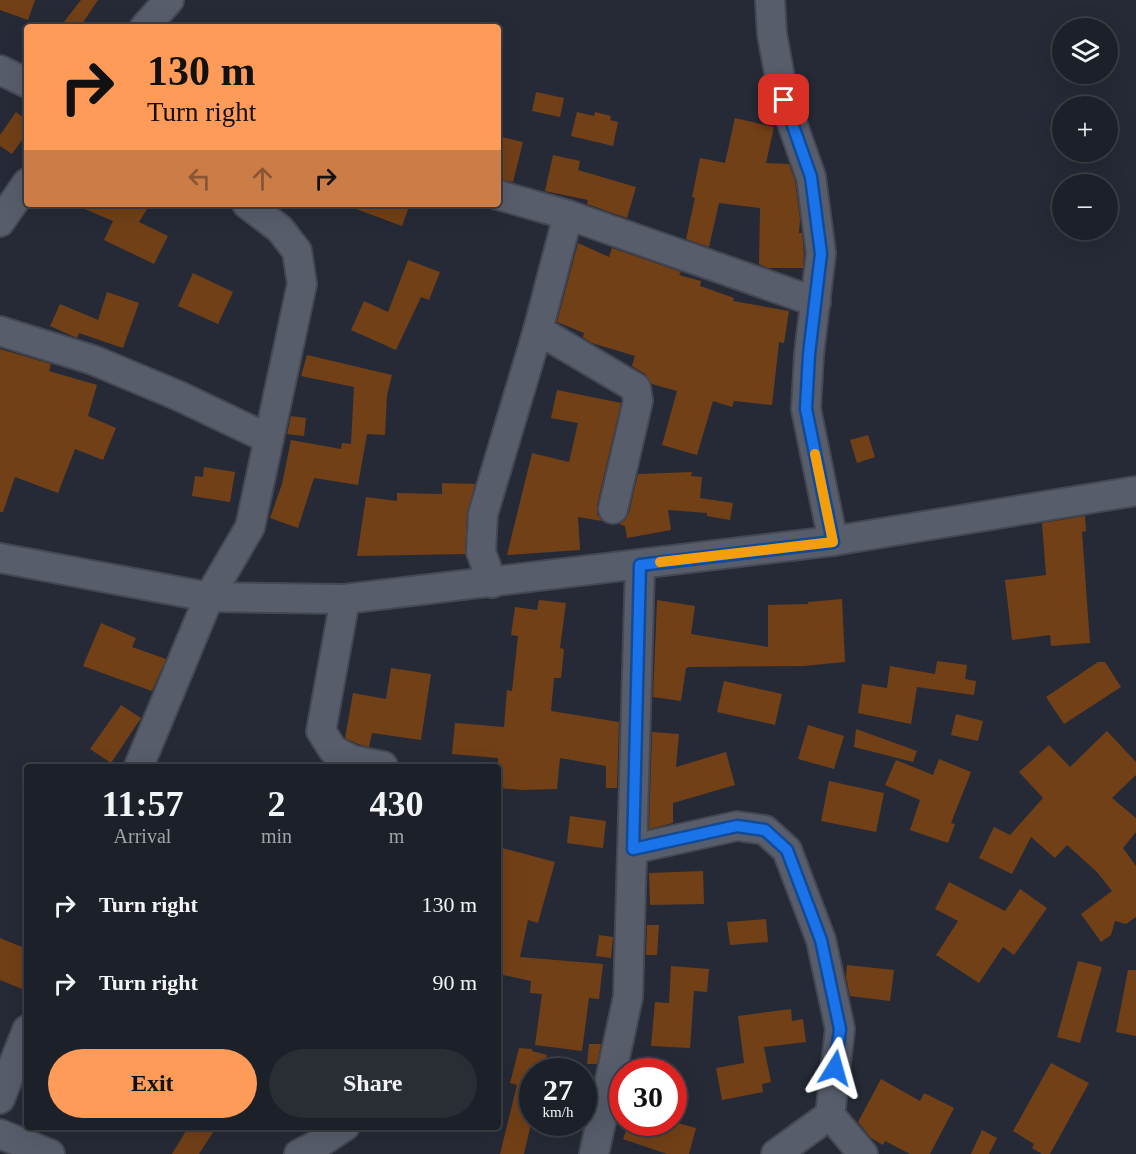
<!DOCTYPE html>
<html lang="en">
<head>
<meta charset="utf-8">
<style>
	:root { --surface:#1c2028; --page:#292d34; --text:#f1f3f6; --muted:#a0a3a8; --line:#3a3e45; --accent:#fe9b59 }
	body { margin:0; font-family:Georgia,serif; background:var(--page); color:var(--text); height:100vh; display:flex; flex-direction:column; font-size:22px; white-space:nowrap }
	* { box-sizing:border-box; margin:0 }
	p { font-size:20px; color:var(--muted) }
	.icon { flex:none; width:33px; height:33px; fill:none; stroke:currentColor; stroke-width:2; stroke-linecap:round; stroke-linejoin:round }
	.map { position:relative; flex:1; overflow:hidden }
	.sheet { position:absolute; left:24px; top:764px; width:477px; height:366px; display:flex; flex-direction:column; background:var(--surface); border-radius:6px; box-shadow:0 6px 24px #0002,0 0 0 2px var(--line) }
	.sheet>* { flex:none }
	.hud { position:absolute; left:24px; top:24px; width:477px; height:183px; border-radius:6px; box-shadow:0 6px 24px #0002,0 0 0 2px var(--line); background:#fe9b59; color:#111; overflow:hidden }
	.controls { position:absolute; left:1052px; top:18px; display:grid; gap:12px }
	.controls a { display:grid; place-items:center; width:66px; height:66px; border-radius:50%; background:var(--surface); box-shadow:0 6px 24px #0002,0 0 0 2px var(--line); font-size:30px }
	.speed { position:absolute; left:519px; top:1058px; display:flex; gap:12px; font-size:30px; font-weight:700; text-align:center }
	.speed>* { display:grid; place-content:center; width:78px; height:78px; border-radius:50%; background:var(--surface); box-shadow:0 6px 24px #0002,0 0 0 2px var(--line); line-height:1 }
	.speed small { font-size:15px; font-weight:400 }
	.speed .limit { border:9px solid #d22; background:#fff; color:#111 }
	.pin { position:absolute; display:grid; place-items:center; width:51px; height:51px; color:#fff; margin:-26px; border-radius:12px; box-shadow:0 3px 9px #0006 }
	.me { position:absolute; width:66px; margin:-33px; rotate:8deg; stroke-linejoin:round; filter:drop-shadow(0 0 4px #0008) }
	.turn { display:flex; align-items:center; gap:21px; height:126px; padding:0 24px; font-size:27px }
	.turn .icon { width:78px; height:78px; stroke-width:2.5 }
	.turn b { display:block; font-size:42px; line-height:51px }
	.lanes { display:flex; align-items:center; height:57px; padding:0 24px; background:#0003; justify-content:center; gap:30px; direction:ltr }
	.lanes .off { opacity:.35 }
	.eta { display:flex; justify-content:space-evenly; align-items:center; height:102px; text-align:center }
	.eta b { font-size:36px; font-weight:700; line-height:42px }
	.button { display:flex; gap:12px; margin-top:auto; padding:12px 24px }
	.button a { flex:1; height:69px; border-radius:36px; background:var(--accent); color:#111; font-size:24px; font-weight:700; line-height:69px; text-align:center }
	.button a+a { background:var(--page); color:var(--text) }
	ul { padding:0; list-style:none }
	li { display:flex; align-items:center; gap:18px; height:78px; padding:0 24px }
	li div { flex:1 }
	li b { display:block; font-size:22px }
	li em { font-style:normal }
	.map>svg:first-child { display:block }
</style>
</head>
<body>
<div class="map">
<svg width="1136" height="1154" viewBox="0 0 1136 1154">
	<rect width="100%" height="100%" fill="#252a36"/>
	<g fill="#724017">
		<path d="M0 0H35L28 20 0 10Z"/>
		<path d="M81 0H98L80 27H60Z"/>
		<path d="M536 92 564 98 560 117 532 111Z"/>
		<path d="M16 112 27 120V133L12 154 0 146V135Z"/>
		<path d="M577 112 594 116 595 112 611 116 610 120 618 122 613 146 571 136Z"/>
		<path d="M735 118 774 127 766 163 789 164 795 181 800 219 799 233H802L804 253 803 268H768L759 264 760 208 719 203 709 247 686 239 695 198 692 197 700 158 725 163Z"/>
		<path d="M498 136 523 142 513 182 498 179Z"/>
		<path d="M553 155 580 161 578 170 636 187 627 218 587 204 588 200 545 191Z"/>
		<path d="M73 204H150L139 222 168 236 154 264 104 240 113 221Z"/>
		<path d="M348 204H410L402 226 348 206Z"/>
		<path d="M578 243 609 257 612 248 681 272 679 275 701 281 700 286 734 298 733 301 789 311 784 343 779 342 772 405 734 401 732 407 713 401 697 455 662 445 677 391 652 384 645 374 632 366 635 356 592 343 583 337 584 333 557 322Z"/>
		<path d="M408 260 440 272 429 300 421 297 396 350 351 330 364 301 388 312Z"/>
		<path d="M193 273 233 292 218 324 178 306Z"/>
		<path d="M107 292 139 303 123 348 79 333 77 338 50 326 60 304 98 320Z"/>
		<path d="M0 349 51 364 49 371 97 385 88 416 116 428 103 460 75 449 58 493 15 477 3 512H0Z"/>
		<path d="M307 355 392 375 387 395 385 435 367 434 358 485 314 478 298 528 270 518 282 484 291 440 341 449 342 443 351 444 354 387 301 376Z"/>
		<path d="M557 390 621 403 597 505V514L602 521 578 517 580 550 507 555 532 453 569 462 578 423 551 418Z"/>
		<path d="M291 416 306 418 304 436 287 434Z"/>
		<path d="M868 435 875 457 857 463 850 440Z"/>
		<path d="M204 467 235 472 230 502 192 496 195 476 203 477Z"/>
		<path d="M692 472 691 476 702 477 700 498 733 503 730 520 707 516V513L668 510 671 530 627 538 625 526 619 524 625 520 629 513 638 474Z"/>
		<path d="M442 483 475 484 467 513 465 554 357 556 366 497 397 501V493L442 494Z"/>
		<path d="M1085 516 1086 531 1082 532 1090 643 1051 646 1050 635 1012 640 1005 580 1046 575 1042 523Z"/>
		<path d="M842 599 845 662 803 666 689 667 686 668 681 701 653 697 657 600 695 606 691 634 768 647V605L808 604V602Z"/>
		<path d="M539 600 566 603 560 648 564 649 561 678H554L551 711 619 722 617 788H606V766L560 758 557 789 522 790 498 788V758L452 754 455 723 504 727 507 690 512 691 518 636 511 635 515 607 537 610Z"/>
		<path d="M101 623 136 638 132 647 166 659 152 691 83 666Z"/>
		<path d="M937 661 967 665 965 679 976 681 974 695 917 687 911 724 858 713 862 684 887 688 890 666 935 674Z"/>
		<path d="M1098 662H1105L1121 687 1064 724 1046 697Z"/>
		<path d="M391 668 431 674 421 740 372 733 369 747 358 744 345 738 353 693 386 699Z"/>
		<path d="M724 681 782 694 775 725 717 712Z"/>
		<path d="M121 705 141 718 111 763 90 749Z"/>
		<path d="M956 714 983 721 978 741 951 735Z"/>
		<path d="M808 725 844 736 834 769 798 759Z"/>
		<path d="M856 729 917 751 913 762 854 747Z"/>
		<path d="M1107 731 1136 762V775L1112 798 1136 818V832L1123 848 1136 866V917L1126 924 1115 921 1111 935 1101 942 1081 914 1112 891 1097 872 1067 845 1055 858 1031 837 1012 874 979 858 994 827 1010 835 1043 798 1019 772 1049 745 1070 767Z"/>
		<path d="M652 732 679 734 676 767 726 752 735 785 673 803V823L649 829Z"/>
		<path d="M939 759 971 772 951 823 955 824 948 843 910 830 920 800 885 785 896 760 933 775Z"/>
		<path d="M829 781 884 793 876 832 821 821Z"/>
		<path d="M570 816 606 821 603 848 567 843Z"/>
		<path d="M502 848 555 862 538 923 528 920 520 957 603 964 599 999 589 998 582 1051 535 1045 542 994 530 993 531 981 498 974V861Z"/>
		<path d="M703 871 704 904 650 905 649 873Z"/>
		<path d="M949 882 1005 911 1020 889 1047 908 1014 955 1003 947 979 983 936 955 958 921 935 909Z"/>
		<path d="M766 919 768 942 730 945 727 922Z"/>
		<path d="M647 925H659L657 955H646Z"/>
		<path d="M599 935 613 937 611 958 596 956Z"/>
		<path d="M0 938 27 949V991L0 980Z"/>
		<path d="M1078 961 1102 967 1080 1043 1057 1037Z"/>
		<path d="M847 965 894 970 890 1001 850 996 846 977Z"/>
		<path d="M671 966 709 969 707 992 694 991 690 1048 651 1046 655 1002 669 1003Z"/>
		<path d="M1128 970H1136V1036L1116 1032Z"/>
		<path d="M791 1009 792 1021 803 1019 806 1042 764 1047 771 1082 762 1084 763 1092 722 1100 716 1068 744 1063 738 1016Z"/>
		<path d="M589 1044H601L597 1064H587Z"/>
		<path d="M519 1048 532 1049V1051L547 1055 543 1071H532V1119L524 1154H500L517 1085 510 1083Z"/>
		<path d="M1051 1063 1089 1083 1050 1154H1042L1032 1148 1034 1144 1013 1131Z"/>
		<path d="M881 1079 920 1101 924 1093 954 1108 930 1154H910L885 1141 883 1145 871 1138 858 1122Z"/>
		<path d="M629 1122H674L696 1128 689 1154H667L623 1139Z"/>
		<path d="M189 1126H217L199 1154H172Z"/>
		<path d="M982 1130 997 1138 989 1154H971Z"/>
	</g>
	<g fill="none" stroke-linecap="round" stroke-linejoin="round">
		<g stroke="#454853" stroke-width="32">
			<g id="minor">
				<path d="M770 0 772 34 784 100 811 177 821 253 809 354 806 409 833 541"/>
				<path d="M145 27 169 0"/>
				<path d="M0 70 27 83"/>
				<path d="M498 195 568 215 816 302"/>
				<path d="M0 222 27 183"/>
				<path d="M538 330 636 388 638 401 613 509"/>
				<path d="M0 331 93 360 179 396 269 439"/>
				<path d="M0 558 209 597 345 599 833 541 1136 491"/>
				<path d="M492 583 481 552 483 514 538 330 568 215"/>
				<path d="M345 599 321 731 333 750 352 760 383 766"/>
				<path d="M139 766 209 597 250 527 302 284 297 251 280 229 247 204"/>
				<path d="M633 849 737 826 765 830 787 850 821 940 840 1029 830 1115 863 1154"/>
				<path d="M0 1099 27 1030"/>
				<path d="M0 1134 50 1154"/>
				<path d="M299 1154 315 1146 345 1126"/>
				<path d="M594 1154 628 997 640 565"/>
				<path d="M776 1154 830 1115"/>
			</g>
		</g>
		<use href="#minor" stroke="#575d6b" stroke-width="28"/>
	</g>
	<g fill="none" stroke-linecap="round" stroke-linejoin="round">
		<g stroke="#114b97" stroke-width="15">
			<path id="route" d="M784 100 811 177 821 254 809 354 806 409 833 542 640 565 633 849 737 826 765 830 787 850 821 940 840 1029 835 1068"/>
		</g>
		<use href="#route" stroke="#1a73e8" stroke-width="10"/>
		<path stroke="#f59e0b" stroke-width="10" d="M660 562 833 542 815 454"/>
	</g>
</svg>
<div class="controls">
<a><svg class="icon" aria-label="layers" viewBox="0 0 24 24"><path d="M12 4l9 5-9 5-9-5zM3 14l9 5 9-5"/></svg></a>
<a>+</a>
<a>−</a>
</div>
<div class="speed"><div>27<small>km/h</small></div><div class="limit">30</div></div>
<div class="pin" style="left:784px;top:100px;background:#d93025"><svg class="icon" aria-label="arrive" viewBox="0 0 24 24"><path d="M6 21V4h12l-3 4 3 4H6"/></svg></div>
<svg class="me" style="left:835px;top:1068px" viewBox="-20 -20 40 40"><path d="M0-17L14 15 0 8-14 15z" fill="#1a73e8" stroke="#fff" stroke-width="4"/></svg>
<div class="hud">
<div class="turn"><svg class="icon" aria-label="right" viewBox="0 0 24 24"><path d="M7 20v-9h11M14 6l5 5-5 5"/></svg><div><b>130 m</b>Turn right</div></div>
<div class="lanes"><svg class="icon off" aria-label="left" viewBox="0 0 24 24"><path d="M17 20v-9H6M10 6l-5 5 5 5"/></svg><svg class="icon off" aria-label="ahead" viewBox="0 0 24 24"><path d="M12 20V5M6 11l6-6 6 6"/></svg><svg class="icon" aria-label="right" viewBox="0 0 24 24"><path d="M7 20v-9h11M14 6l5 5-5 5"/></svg></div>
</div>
<section class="sheet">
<div class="eta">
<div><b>11:57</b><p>Arrival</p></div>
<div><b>2</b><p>min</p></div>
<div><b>430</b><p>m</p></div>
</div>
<ul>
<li><svg class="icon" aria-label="right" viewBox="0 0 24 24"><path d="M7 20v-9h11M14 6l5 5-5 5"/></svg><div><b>Turn right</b></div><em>130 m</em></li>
<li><svg class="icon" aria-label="right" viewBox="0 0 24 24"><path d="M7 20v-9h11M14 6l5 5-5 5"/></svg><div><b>Turn right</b></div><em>90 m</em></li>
</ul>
<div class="button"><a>Exit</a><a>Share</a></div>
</section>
</div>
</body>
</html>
